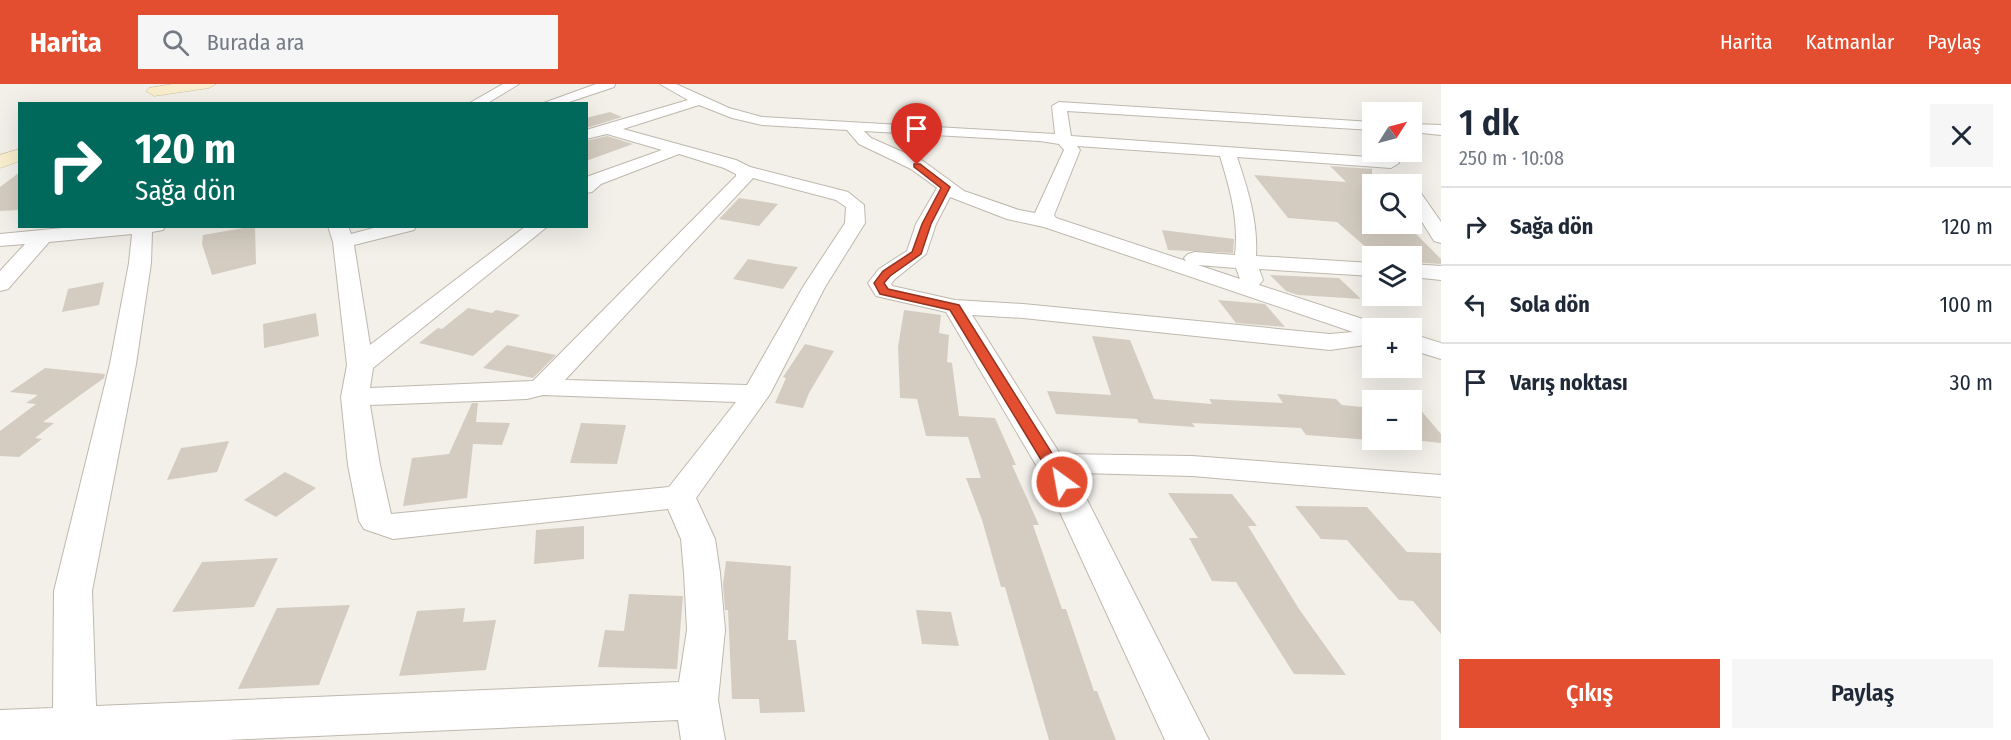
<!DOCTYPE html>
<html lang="tr">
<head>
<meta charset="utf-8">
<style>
	:root { --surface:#fff; --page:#f6f6f7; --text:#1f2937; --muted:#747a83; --line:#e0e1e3; --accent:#e44e30 }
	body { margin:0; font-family:"Fira Sans Condensed",sans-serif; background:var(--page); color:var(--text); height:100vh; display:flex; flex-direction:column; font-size:22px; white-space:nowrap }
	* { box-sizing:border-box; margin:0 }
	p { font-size:20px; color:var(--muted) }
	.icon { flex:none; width:33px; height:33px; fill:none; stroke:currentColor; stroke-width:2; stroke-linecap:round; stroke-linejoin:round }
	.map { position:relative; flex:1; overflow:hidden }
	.sheet { display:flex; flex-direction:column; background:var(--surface); width:570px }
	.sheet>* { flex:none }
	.hud { position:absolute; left:18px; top:18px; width:570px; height:126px; border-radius:0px; box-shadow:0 6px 24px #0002; background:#00695c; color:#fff; overflow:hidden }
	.needle { width:39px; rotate:54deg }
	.buttons { position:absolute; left:1362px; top:18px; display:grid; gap:12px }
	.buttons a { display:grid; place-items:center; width:60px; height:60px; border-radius:0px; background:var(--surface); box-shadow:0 6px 24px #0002; font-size:30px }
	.pin { position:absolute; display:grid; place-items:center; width:51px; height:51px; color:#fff; margin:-62px -26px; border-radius:50% 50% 50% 0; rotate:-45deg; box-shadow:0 0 6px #0007 }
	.pin .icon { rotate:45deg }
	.me { position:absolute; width:66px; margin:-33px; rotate:328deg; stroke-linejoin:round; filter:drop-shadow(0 0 4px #0008) }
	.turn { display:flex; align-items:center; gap:21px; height:126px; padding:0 18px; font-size:27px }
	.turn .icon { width:78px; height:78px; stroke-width:2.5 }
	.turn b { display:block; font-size:42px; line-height:51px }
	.round { display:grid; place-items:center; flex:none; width:63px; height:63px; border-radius:0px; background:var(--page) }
	.head { display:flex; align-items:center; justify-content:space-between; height:102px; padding:0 18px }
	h1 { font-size:36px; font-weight:600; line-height:45px }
	.action { display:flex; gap:12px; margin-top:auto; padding:12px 18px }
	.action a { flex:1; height:69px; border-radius:0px; background:var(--accent); color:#fff; font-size:24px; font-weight:600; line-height:69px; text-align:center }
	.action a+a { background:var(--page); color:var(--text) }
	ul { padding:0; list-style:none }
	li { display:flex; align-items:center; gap:18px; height:78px; padding:0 18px; border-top:2px solid var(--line) }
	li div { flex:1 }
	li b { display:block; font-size:22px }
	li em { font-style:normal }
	header { display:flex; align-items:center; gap:36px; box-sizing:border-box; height:84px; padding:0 30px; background:var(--accent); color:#fff }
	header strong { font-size:28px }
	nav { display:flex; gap:33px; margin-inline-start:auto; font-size:21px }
	.search { width:420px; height:54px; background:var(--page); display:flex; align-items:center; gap:15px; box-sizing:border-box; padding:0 21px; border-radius:0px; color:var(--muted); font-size:22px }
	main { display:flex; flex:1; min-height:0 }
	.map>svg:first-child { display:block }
</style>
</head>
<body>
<header>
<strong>Harita</strong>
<div class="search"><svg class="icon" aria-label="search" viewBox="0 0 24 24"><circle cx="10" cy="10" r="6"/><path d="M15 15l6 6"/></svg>Burada ara</div>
<nav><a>Harita</a><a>Katmanlar</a><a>Paylaş</a></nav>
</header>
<main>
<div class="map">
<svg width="1441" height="656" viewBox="0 0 1441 656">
	<rect width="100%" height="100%" fill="#f3f0ea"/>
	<g fill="#d4ccc0">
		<path d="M610 28 622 33 586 44V34Z"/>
		<path d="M607 52 633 60 586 77V57Z"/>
		<path d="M1330 82 1372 85V140H1406L1441 175V180L1412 178V172H1376L1337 138 1288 134 1254 91 1346 98Z"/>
		<path d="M20 88V126L0 127V103Z"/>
		<path d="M739 114 778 120 759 142 719 135Z"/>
		<path d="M255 142 256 180 212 191 202 160 203 151Z"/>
		<path d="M1162 146 1234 155 1233 169 1168 166Z"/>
		<path d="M748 175 776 180 798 183 783 205 733 195Z"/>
		<path d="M1270 191 1339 194 1361 215 1298 211 1286 207Z"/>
		<path d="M104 198 99 221 62 228 68 205Z"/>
		<path d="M1218 216 1265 220 1285 243 1236 239Z"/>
		<path d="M468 224 492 229 496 226 520 231 473 272 419 259 438 244 442 245Z"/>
		<path d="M904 226 941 231 939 249 949 251 947 278 952 279 959 332 995 334 1016 381H1012L1039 441H1033L1062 525H1066L1094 607H1097L1116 656H1049L1005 503H1001L982 436 966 394H981L968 353 926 352 917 315 900 314 898 263Z"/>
		<path d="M316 229 319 252 264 264 263 240Z"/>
		<path d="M1092 252 1130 256 1154 315 1212 320 1209 315 1283 319 1277 310 1336 315 1342 321 1372 324V352H1367L1370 356 1306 351 1301 344 1192 339 1195 343 1139 339 1137 335 1056 330 1047 307 1111 311Z"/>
		<path d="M805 260 834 267 809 309 803 324 775 319 786 294 783 293Z"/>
		<path d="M507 261 556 271 533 294 483 284Z"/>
		<path d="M45 284 105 290 104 294 43 338 54 339 35 354 42 355 19 373 0 372V347L36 320 26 319 38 311 10 308Z"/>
		<path d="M1412 316 1441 350V359L1412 356Z"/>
		<path d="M472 319H478L476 338 510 339 502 361 473 360 467 414 403 422 412 374 449 370Z"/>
		<path d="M581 339 626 341 617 380 570 379Z"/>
		<path d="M229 357 217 388 167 396 181 364Z"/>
		<path d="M285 388 316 404 276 433 244 416Z"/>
		<path d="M1168 409 1232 410 1257 442H1248L1299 525 1346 591 1294 590 1236 498 1212 497 1189 454H1198Z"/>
		<path d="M1295 422 1367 423 1407 468 1441 469V550L1413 517 1399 516 1347 456 1321 455Z"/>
		<path d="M584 442V475L534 480 536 446Z"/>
		<path d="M278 474 254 523 172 528 202 478Z"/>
		<path d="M726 477 791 482 788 556H796L805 628 760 629 759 615H732L728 526H725L723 500Z"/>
		<path d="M629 510 683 512 677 585 598 583 605 546 624 547Z"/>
		<path d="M350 521 319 601 238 605 277 524Z"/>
		<path d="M465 524 463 538 496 536 486 586 399 592 417 527Z"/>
		<path d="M916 526 951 528 959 562 922 560Z"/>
	</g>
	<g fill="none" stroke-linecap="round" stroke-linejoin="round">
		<g stroke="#beb8ad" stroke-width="2">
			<g id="street">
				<path d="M503 0H519L486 20H468Z"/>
				<path d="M596 0H615L614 3 563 20H541Z"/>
				<path d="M660 0H676L729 24 762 33 1055 50 1052 22 1059 18 1372 38V46L1067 27 1071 52 1397 75 1399 79 1391 84 1237 73C1248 106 1258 137 1256 172L1372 179V192L1259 185 1263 196 1259 201 1381 241 1383 244H1372V260L1330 266 1023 234 972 231 1060 370 1192 372 1441 391V413L1192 392 1080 389 1078 398 1209 656H1165L1046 398 946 228 876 212 868 199 879 185 907 167 916 140 937 104 911 85 859 60 847 46 762 41 732 34 699 21 623 45 736 76 750 83 848 108 864 121 865 139 825 203 770 310 696 414 715 455 720 489 725 546 718 616 725 656H681L678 636 226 656H0V626L53 624 54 507 110 280 129 179 132 150 49 158 8 205 0 207V187L25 160 0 162V150L84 142H165L163 146 152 148 151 179 136 280 92 507 96 622 679 598 687 546 684 489 681 455 668 425 393 455 364 445 359 437 348 381 341 313 347 281 333 158 328 142H348L351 150 381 142H416L414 146 354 161 370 261 526 142H548L373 284 370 304 533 297 736 92V90L724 84 679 70 601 100 592 108 586 109V94L589 92 662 66 607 50 586 55V46L688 16ZM864 47 1040 57 1059 60 1064 66 1035 129 1019 126 964 107 923 77 871 54ZM1077 62 1220 72C1230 105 1239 136 1235 171L1195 168 1188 170 1184 174 1186 177 1056 134 1054 131 1080 66ZM753 94 836 116 846 123 845 139 803 203 747 301 565 296ZM950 113 1007 135 1044 143 1353 248 1330 250 1023 220 955 216 892 202 891 200 895 195 926 170 936 140ZM1198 181 1236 184 1240 195ZM543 311 736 318 669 403 391 430 380 381 370 321 527 315Z"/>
				<path d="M1412 40 1441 41V51L1412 48Z"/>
				<path d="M1412 104 1418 105 1441 138V159L1434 157 1412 122Z"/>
				<path d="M1412 180 1441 182V196L1412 193Z"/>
				<path d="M1412 250 1441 259V275L1412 266Z"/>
			</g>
		</g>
		<g stroke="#cec29e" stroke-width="1">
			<g id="secondary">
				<path d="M173 0H216L209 4 154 12 146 7 149 4Z"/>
				<path d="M20 65V77L0 84V71Z"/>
			</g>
		</g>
		<use href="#street" fill="#fff" fill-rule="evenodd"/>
		<use href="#secondary" fill="#f9efce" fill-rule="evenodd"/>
	</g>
	<path fill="#e44e30" stroke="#94331f" stroke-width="1.5" d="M914 80H920L950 103 931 140 921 170 890 192 884 199 888 205 959 221 1070 398 1068 402H1057L950 226 880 210 874 199 883 187 912 168 922 140 941 104 914 83Z"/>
</svg>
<div class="buttons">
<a><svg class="needle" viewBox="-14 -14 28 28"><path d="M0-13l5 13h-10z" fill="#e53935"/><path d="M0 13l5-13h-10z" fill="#747a83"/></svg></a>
<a><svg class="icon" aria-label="search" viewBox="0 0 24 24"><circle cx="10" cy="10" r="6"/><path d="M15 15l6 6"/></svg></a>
<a><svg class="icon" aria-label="layers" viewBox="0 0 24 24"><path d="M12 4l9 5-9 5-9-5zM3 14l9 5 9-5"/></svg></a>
<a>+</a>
<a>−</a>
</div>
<div class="pin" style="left:917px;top:81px;background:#d93025"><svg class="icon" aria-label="arrive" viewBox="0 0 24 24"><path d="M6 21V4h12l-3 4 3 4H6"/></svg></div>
<svg class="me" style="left:1062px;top:398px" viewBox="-20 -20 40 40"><circle r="17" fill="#e44e30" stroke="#fff" stroke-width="3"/><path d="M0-11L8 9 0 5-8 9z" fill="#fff"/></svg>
<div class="hud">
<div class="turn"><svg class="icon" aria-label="right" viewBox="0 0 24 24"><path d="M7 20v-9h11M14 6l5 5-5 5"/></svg><div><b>120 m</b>Sağa dön</div></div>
</div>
</div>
<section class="sheet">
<div class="head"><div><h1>1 dk</h1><p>250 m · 10:08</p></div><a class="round"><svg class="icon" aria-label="close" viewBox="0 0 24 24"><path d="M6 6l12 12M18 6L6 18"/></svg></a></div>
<ul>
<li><svg class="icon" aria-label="right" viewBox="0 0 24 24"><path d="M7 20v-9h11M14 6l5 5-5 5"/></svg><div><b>Sağa dön</b></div><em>120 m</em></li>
<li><svg class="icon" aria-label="left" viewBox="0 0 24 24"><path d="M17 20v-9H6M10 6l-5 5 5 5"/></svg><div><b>Sola dön</b></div><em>100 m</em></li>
<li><svg class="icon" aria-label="arrive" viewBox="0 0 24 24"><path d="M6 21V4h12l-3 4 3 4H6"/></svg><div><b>Varış noktası</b></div><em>30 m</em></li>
</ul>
<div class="action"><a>Çıkış</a><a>Paylaş</a></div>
</section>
</main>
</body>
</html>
